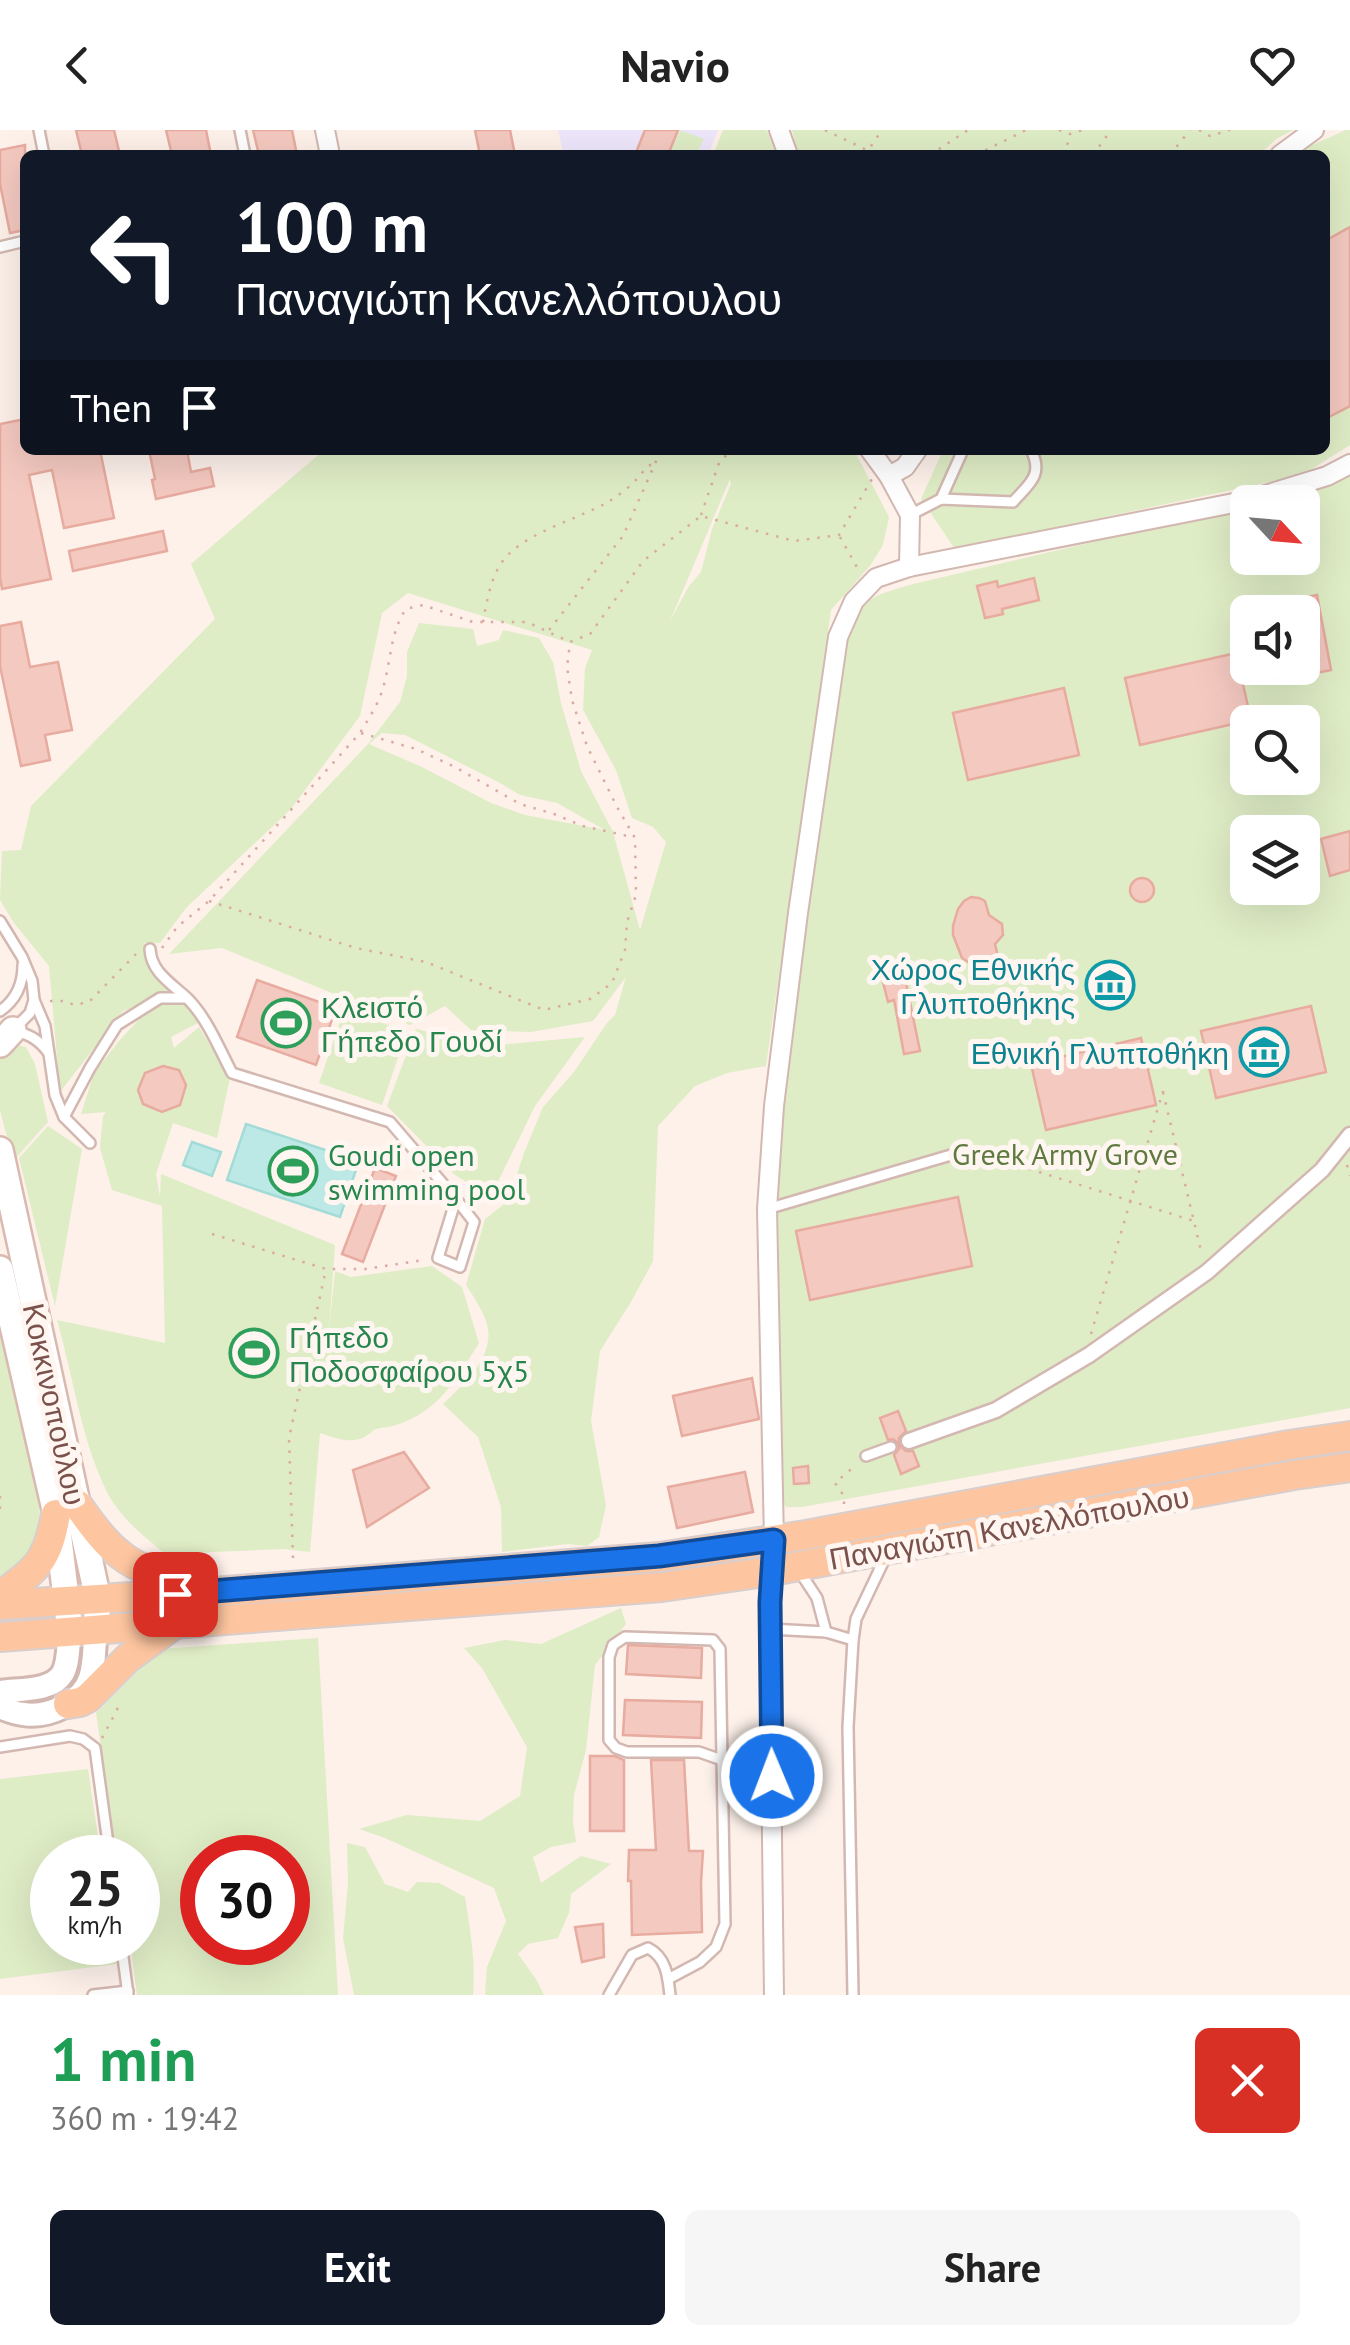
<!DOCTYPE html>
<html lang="en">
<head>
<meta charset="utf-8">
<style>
	:root { --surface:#fff; --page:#f6f6f6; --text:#222; --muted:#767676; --accent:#111827 }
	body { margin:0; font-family:"PT Sans",sans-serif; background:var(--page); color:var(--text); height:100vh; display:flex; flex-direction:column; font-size:38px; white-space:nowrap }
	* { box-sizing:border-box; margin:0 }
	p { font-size:32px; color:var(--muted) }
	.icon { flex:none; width:55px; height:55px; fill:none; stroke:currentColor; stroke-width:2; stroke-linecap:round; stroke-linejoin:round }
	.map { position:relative; height:1865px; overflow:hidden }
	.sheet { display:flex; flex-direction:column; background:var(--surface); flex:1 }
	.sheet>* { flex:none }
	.top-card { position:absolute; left:20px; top:20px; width:1310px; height:305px; border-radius:15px; box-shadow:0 10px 40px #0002; background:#111827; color:#fff; overflow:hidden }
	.needle { width:65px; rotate:116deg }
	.controls { position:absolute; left:1230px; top:355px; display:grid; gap:20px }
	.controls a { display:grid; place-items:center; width:90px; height:90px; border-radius:15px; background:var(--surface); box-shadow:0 10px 40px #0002; font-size:50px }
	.speed { position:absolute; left:30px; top:1705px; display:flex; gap:20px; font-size:50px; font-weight:700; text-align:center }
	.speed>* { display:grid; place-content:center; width:130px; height:130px; border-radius:50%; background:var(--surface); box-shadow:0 10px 40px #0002; line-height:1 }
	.speed small { font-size:25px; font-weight:400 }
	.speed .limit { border:15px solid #d22; background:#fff; color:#111 }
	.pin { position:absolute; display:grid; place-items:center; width:85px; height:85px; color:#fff; margin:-42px; border-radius:20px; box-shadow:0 5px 15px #0006 }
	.me { position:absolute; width:110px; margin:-55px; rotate:359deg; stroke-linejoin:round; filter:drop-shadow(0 0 8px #0008) }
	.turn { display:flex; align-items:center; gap:35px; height:210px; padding:0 50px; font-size:45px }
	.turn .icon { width:130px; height:130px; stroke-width:2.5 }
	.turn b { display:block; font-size:70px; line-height:85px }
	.then { display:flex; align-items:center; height:95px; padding:0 50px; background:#0003; gap:20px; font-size:38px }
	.round { display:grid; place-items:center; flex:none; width:105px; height:105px; border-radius:15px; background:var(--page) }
	.overview { display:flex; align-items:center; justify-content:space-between; height:170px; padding:0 50px }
	h1 { font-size:60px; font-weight:700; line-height:75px; color:#1e9e55 }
	.cta { display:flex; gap:20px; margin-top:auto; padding:20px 50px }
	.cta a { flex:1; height:115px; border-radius:15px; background:var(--accent); color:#fff; font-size:40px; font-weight:700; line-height:115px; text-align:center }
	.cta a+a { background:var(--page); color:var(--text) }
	header { display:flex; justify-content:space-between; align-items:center; height:130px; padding:0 50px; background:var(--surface); font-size:45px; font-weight:700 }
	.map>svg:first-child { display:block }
</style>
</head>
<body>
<header><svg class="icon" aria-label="back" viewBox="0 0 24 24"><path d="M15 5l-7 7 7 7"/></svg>Navio<svg class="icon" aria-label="heart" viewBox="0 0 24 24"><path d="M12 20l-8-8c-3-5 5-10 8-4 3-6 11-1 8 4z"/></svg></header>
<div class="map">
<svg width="1350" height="1865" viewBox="0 0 1350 1865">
	<rect width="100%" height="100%" fill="#fdf1ea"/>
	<path fill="#eee6fa" d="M558 0H718L708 25H564Z"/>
	<g fill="#dfedc6" fill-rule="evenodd">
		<path d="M680 0 704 9 696 25H669Z"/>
		<path d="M723 0H767L776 25H713Z"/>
		<path d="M792 0H1293L1276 9 1259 25H798Z"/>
		<path d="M1346 0H1350V315L1302 345 955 419 921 369 943 320H1325V25H1296L1301 20Z"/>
		<path d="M324 320H854L889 387 883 415 870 436 831 480 766 936 727 943 695 956 658 996 653 1131 631 1172 600 1221 591 1291 606 1375 599 1407 587 1416 568 1414 502 1422 501 1377 478 1307 443 1274C464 1254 498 1224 486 1191 482 1179 473 1166 466 1155L485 1089 508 1071 524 1023 543 977 574 942 607 893 615 885 626 847 593 891 531 902 471 900 445 876 410 895 222 818 169 824 368 614 400 572 407 546V522L419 493 473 499 477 516 499 510 503 500 539 508 553 532 561 573 581 641 613 702 640 800 666 712 653 697 632 688 616 640 583 580 585 538 592 520 408 463 382 483 360 586 291 679 186 778 160 813H144L172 864 123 881 60 962 49 836 14 793 0 770 2 721 21 720 31 676 215 489 191 434ZM730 349 731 354 712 399 701 442 689 456 670 491ZM382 603 405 605 500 653 520 665 557 673 605 700 525 685 491 673 422 637 369 614Z"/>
		<path d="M1350 344V1278L802 1377H786L782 1370 779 1322 778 1083 780 967 843 509C861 467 870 467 913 454L1247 376 1248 428H1302V372H1263ZM1248 482H1302V538H1248ZM1248 592H1302V648H1248ZM1248 702H1302V758H1248Z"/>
		<path d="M184 873 198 893 171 907 174 918 199 897 230 948 217 1008 173 993 156 1044 160 1067 161 1044 335 1115 329 1201 335 1141 351 1147 432 1136 462 1157 479 1213C456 1249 440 1281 396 1295 391 1297 385 1297 380 1298 369 1301 376 1300 366 1306 352 1315 335 1308 320 1303L310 1422 283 1419 165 1424C144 1406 120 1388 107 1362 81 1309 73 1246 57 1190L165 1213 162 1076 112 1060 100 1018 103 986 106 982 81 984 94 943 119 911 142 886 161 874Z"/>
		<path d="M344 880 407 901 382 975 319 953Z"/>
		<path d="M416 899 487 916 585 907 535 976 487 1074 481 1061 455 1045 387 976Z"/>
		<path d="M14 914 26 917 35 934 48 992 13 1031 0 980V928L1 923Z"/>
		<path d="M48 996 82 1019 55 1176 19 1028Z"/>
		<path d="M0 1200 35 1353 42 1399 37 1419 9 1446 0 1448Z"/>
		<path d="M621 1478 626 1494 595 1535 586 1620 574 1665 573 1692 576 1712 551 1717 533 1727 541 1753 581 1726 611 1734 571 1764 569 1783 558 1808 528 1814 518 1824 536 1849 544 1865H485L487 1837 506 1791 494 1758 385 1708 359 1699 407 1685 480 1691 520 1666 527 1617 482 1538 464 1518 505 1510 541 1514Z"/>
		<path d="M318 1508 338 1865H137L130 1813 138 1812V1728L117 1727 96 1583 160 1519ZM202 1728H288V1812H202Z"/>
		<path d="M88 1639 101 1727 52 1728V1812L114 1813 117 1834 0 1849V1649Z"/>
		<path d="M347 1713 365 1717 385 1754 408 1762 417 1752 439 1753 465 1767C470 1799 476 1832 473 1865H354L343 1808 348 1753Z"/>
	</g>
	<g fill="#bce9e5" stroke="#a2dbd7" stroke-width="2.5">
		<path d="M246 994 359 1031 340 1087 227 1050Z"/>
		<path d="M192 1012 221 1022 212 1046 183 1035Z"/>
	</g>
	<g fill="#f4c9c0" stroke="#e8ab9f" stroke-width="2.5">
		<path d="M76 0H114L120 25H82Z"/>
		<path d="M166 0H206L211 25H172Z"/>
		<path d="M253 0H292L297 25H259Z"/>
		<path d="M475 0H510L515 25H480Z"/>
		<path d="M645 0H678L668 25H635Z"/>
		<path d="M25 15V100L10 103 0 54V20Z"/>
		<path d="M1350 97V276L1325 289V111Z"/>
		<path d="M25 289V320H100L114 388 64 398 52 340 29 345 51 449 2 459 0 447V294Z"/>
		<path d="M149 320H187L191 342 210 338 214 356 156 369 152 350 155 349Z"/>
		<path d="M163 401 167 421 73 441 69 421Z"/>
		<path d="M1034 448 1039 470 1002 479 1003 484 985 488 977 456 997 451 998 457Z"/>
		<path d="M1317 465 1331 540 1302 546V482H1259L1258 477Z"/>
		<path d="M21 492 30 537 58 532 72 600 45 605 50 630 21 636 0 536V496Z"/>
		<path d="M1236 523 1251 590 1140 615 1125 548Z"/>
		<path d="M1064 558 1079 625 968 650 953 583Z"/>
		<path d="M1350 701V740L1330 746 1321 709Z"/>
		<circle cx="1142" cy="760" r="12"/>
		<path d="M971 767 979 768 985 771 989 785 1002 794 1003 805 995 814 999 831 985 843 962 828 953 805V796L958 779 964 771Z"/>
		<path d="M904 843 920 921 904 924 894 870 888 872 882 848Z"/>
		<path d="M257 850 336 878 316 935 237 907Z"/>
		<path d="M1311 876 1326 942 1216 968 1201 901Z"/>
		<path d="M1141 908 1156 975 1046 1000 1031 934Z"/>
		<path d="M163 936 179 940 186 955 180 975 162 982 143 974 138 960 145 943Z"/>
		<path d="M375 1038 396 1046 363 1132 342 1124Z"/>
		<path d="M958 1067 972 1136 810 1170 796 1101Z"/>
		<path d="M752 1248 759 1289 682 1306 673 1266Z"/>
		<path d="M898 1281 906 1301 899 1308V1315L906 1321H913L919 1336 901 1344 894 1325 899 1319 898 1313 893 1309 888 1310 880 1288Z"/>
		<path d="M404 1322 429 1358 367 1397 353 1340Z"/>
		<path d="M808 1336 809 1353 794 1354 793 1338Z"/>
		<path d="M745 1342 753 1382 677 1398 668 1357Z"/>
		<path d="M628 1515 702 1518 701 1548 626 1544Z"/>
		<path d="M625 1570 702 1572 701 1608 623 1605Z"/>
		<path d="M590 1626H615L624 1630V1701H590Z"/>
		<path d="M651 1630H684L689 1721H703L701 1752 702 1802 632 1805 631 1751H628L629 1720H656Z"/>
		<path d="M603 1794 604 1827 582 1832 575 1797Z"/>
	</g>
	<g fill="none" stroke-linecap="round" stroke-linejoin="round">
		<g stroke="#d3b8b1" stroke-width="14">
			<g id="service">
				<path d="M39 0 44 25"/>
				<path d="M240 0 245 25"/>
				<path d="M0 117 25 111"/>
				<path d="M941 369 963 320"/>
				<path d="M910 385 941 369 1013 372C1029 354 1044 345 1031 320"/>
				<path d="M0 791 22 827 32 851 34 870 45 896 55 965 64 987 90 1013"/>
				<path d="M150 819C151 842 171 853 187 868 207 888 219 918 232 943L390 992 456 1069 438 1128 460 1137 474 1092 456 1069"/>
				<path d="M0 881C16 870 23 855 23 835"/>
				<path d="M13 900 30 883 34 870"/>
				<path d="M16 901C30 905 39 910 48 922"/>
				<path d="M64 987 90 938 117 895 160 868H185"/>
				<path d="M767 1079 968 1020"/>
				<path d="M866 1326 891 1317"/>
				<path d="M800 1442 817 1468 826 1502"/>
				<path d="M770 1499 826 1502 853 1510 856 1489 887 1424"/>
				<path d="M0 1617 70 1606 83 1609 95 1618 110 1728"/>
				<path d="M121 1812 128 1865"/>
				<path d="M668 1849 700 1832 716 1817 725 1794 720 1519 713 1510 625 1507 613 1515 609 1527V1610L616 1618 627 1622H699L722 1630"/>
				<path d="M93 1865 128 1861"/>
				<path d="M609 1865 632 1825 648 1818C666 1827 668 1846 670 1865"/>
				<path d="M853 1865 848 1597 853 1510"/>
			</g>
		</g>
		<g stroke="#d3b8b1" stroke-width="19">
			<path id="pedestrian" d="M909 1311 996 1280 1089 1225 1207 1142 1322 1040 1350 1005"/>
		</g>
		<g stroke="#d3b8b1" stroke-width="22">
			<g id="minor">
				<path d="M325 0 330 25"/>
				<path d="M779 0 788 25"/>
				<path d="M1280 25 1314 0"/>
				<path d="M870 320 889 346 910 385 909 437"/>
				<path d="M889 346 905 337 917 320"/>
				<path d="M774 1865 769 1472 774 1410 767 1079 774 976 798 783 838 507 854 471 876 448 909 437 1249 370 1327 346 1350 334"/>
			</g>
		</g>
		<g stroke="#d3b8b1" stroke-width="28">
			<g id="tertiary">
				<path d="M0 1562C19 1559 52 1562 63 1543 69 1532 68 1513 70 1501"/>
				<path d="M0 1577C7 1580 16 1583 23 1584 48 1588 82 1573 90 1548 95 1533 94 1515 96 1499"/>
			</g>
		</g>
		<g stroke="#d9b9b0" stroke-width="30">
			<g id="secondary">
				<path d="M0 914 13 900"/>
				<path d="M0 1020 98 1469 96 1499"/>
				<path d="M0 1139 56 1384 70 1501"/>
			</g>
		</g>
		<g stroke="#dacecd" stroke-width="32">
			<g id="primary">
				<path d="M77 1374C117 1432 131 1437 197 1457"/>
				<path d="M0 1466C37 1439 48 1431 56 1384"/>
				<path d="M0 1475 213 1462 659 1427 806 1405 1289 1315 1350 1306"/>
				<path d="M0 1507 662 1457 772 1441 1294 1345 1350 1337"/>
				<path d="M68 1574 80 1572 88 1568 128 1528 172 1496"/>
			</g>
		</g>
		<g stroke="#daaba2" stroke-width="2.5" stroke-dasharray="2.5 8" stroke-linecap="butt">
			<path d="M825 0 877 25"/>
			<path d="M1059 0 1070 4 1083 0"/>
			<path d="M1199 0 1210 6 1230 0"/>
			<path d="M865 25 882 0"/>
			<path d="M930 25 968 0"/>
			<path d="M976 25 1026 0"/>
			<path d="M1064 25 1070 6"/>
			<path d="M1093 25 1111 0"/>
			<path d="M1170 25 1190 0"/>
			<path d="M701 385 719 333 731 320"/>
			<path d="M840 407 858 439"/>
			<path d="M483 492C487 470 491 444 506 427 528 402 578 389 608 372 616 367 626 360 633 353 641 345 644 338 655 332"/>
			<path d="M549 500 623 406 661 320"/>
			<path d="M361 603 416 619 455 637 520 674 554 684 583 696 632 707"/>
			<path d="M209 771 356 818 426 832 544 880 590 869 612 853 625 820 627 792 636 765 635 708 617 677 587 616 572 570 567 537 570 513"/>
			<path d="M162 818 177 797 209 771 360 603C369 588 378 575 383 558 391 532 390 502 406 479L423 475 473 492H527L570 512 590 504 643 431 701 386 794 411 839 405 872 349"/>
			<path d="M50 871H65L74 875 89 872 136 824"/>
			<path d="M1163 962 1202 1125"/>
			<path d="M979 1023 1194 1091"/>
			<path d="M1347 1035 1350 1046"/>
			<path d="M212 1104 326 1139H365L424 1130"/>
			<path d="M1091 1204 1163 961"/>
			<path d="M0 1366V1379"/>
			<path d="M844 1374V1366L835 1353 856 1335"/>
			<path d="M293 1428 289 1308 326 1139"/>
			<path d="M102 1608 117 1580 119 1570"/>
		</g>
		<use href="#service" stroke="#fff" stroke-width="9"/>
		<use href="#pedestrian" stroke="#fff" stroke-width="14"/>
		<use href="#minor" stroke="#fff" stroke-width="18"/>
		<use href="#tertiary" stroke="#fff" stroke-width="22"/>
		<use href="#secondary" stroke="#fff" stroke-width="25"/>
		<use href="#primary" stroke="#fec6a0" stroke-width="28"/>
	</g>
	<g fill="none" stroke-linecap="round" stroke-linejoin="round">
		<g stroke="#114b97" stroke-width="25">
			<path id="route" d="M175 1464 659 1426 774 1410 770 1472 772 1646"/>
		</g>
		<use href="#route" stroke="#1a73e8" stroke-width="18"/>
	</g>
	<defs>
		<g id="museum-ring" transform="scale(2.5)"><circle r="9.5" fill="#fff6f1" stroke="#0f9aa8" stroke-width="1.5"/><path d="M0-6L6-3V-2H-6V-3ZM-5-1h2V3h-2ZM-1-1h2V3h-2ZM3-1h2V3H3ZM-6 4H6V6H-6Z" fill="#0f9aa8"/></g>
		<g id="stadium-ring" transform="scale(2.5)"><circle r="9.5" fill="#fff6f1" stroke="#2e9e5b" stroke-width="1.5"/><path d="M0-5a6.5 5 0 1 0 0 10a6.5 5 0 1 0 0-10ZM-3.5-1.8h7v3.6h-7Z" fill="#2e9e5b"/></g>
	</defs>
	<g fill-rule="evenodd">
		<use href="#museum-ring" x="1110" y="855"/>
		<use href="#stadium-ring" x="286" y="893"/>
		<use href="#museum-ring" x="1264" y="922"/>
		<use href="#stadium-ring" x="293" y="1041"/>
		<use href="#stadium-ring" x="254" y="1223"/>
	</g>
	<g text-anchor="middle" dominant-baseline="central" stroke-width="10" stroke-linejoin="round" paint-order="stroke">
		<g font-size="30" fill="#0d838f" stroke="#fff6f1" text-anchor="end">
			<text x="1075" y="838">Χώρος Εθνικής<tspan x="1075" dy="34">Γλυπτοθήκης</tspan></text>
			<text x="1229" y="922">Εθνική Γλυπτοθήκη</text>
		</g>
		<g font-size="30" fill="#27864d" stroke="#fff6f1" text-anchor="start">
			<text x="321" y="876">Κλειστό<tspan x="321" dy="34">Γήπεδο Γουδί</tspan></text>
			<text x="328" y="1024">Goudi open<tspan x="328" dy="34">swimming pool</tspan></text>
			<text x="289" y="1206">Γήπεδο<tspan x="289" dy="34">Ποδοσφαίρου 5χ5</tspan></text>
		</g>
		<g font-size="30" fill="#5e7a3f" stroke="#fff6f1">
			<text x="1065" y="1023">Greek Army Grove</text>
		</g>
		<g font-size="30" fill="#7a514b" stroke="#fff6f1">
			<text transform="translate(55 1274) rotate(78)">Κοκκινοπούλου</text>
			<text transform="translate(1009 1397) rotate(-10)">Παναγιώτη Κανελλόπουλου</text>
		</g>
	</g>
</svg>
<div class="controls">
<a><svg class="needle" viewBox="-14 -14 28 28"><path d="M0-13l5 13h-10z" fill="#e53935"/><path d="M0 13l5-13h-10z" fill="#767676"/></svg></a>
<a><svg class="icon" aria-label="sound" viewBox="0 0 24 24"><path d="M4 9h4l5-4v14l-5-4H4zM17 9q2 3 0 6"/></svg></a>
<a><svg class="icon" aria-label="search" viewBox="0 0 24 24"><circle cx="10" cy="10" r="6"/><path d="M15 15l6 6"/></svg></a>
<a><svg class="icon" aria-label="layers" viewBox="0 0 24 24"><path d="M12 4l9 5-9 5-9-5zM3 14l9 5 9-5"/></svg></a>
</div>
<div class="speed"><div>25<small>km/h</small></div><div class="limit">30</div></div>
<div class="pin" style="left:175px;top:1464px;background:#d93025"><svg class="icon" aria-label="arrive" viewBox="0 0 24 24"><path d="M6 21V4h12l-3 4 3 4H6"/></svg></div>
<svg class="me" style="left:772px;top:1646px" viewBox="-20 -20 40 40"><circle r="17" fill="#1a73e8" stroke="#fff" stroke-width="3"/><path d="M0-11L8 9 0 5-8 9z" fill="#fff"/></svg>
<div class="top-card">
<div class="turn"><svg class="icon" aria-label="left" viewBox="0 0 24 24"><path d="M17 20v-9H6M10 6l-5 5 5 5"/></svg><div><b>100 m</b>Παναγιώτη Κανελλόπουλου</div></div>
<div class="then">Then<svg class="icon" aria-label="arrive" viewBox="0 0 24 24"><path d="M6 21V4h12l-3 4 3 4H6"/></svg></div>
</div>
</div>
<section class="sheet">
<div class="overview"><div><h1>1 min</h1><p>360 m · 19:42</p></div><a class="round" style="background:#d93025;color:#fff"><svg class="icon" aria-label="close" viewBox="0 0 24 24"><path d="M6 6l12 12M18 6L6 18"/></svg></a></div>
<div class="cta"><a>Exit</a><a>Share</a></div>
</section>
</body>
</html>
